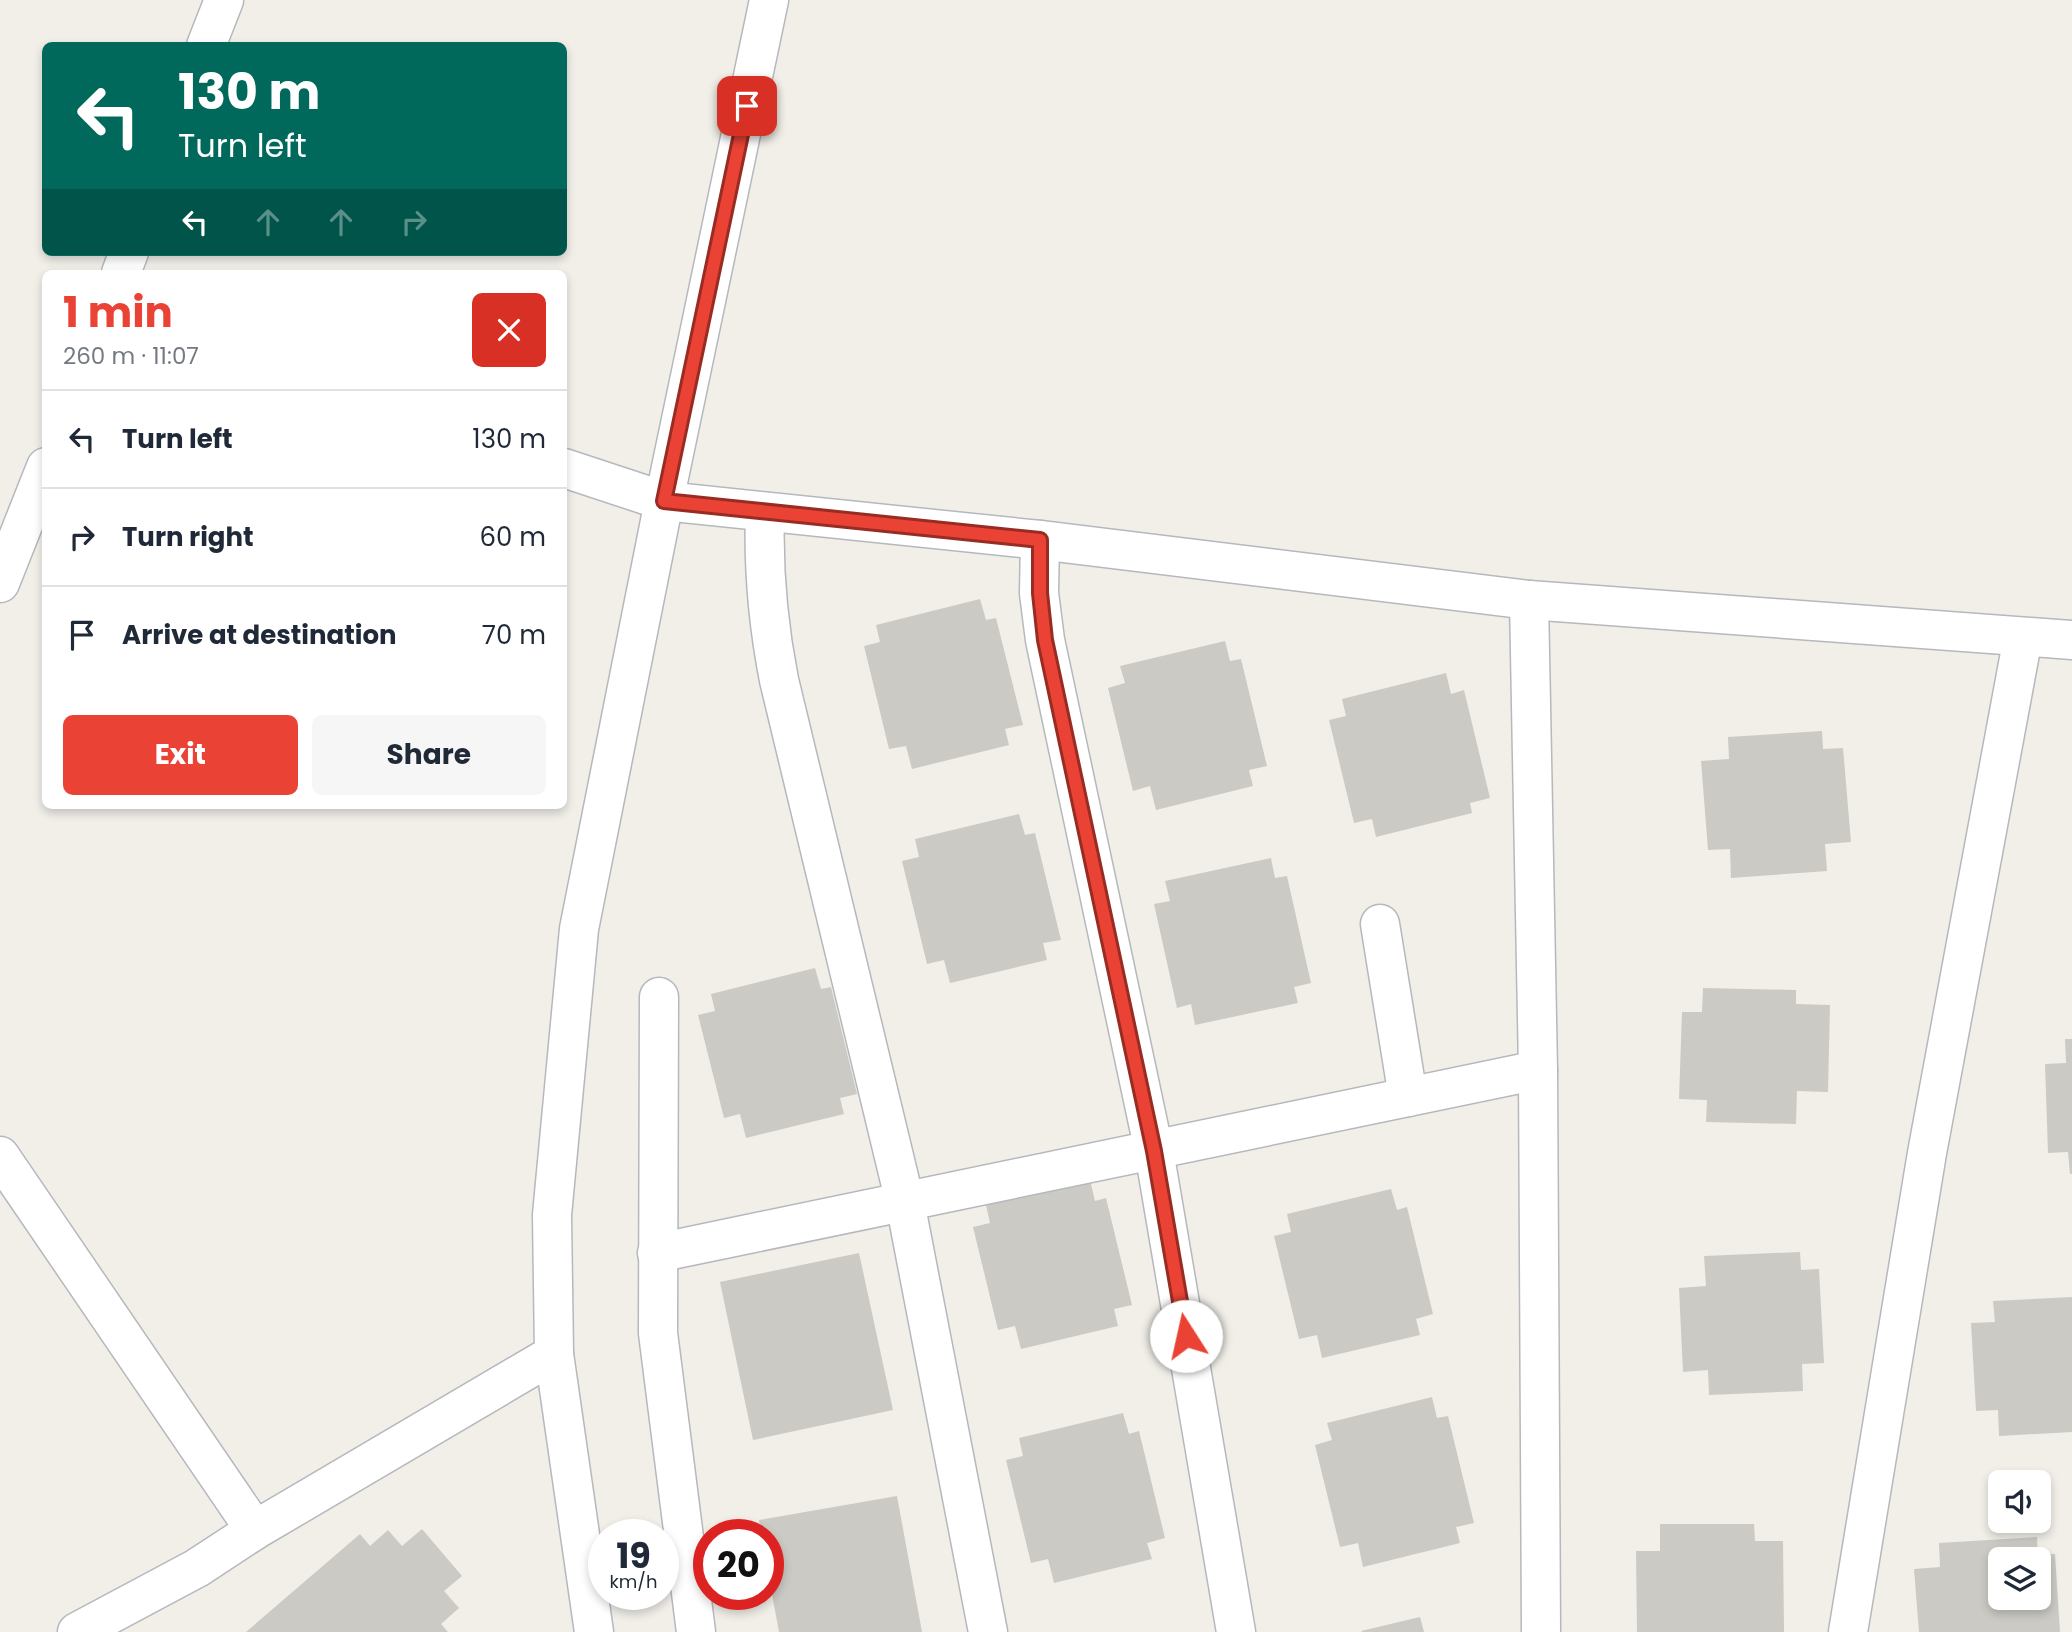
<!DOCTYPE html>
<html lang="en">
<head>
<meta charset="utf-8">
<style>
	:root { --surface:#fff; --page:#f6f6f7; --text:#1f2937; --muted:#747a83; --line:#e0e1e3; --accent:#ea4335 }
	body { margin:0; font-family:Poppins,sans-serif; background:var(--page); color:var(--text); height:100vh; display:flex; flex-direction:column; font-size:26px; white-space:nowrap }
	* { box-sizing:border-box; margin:0 }
	p { font-size:23px; color:var(--muted) }
	.icon { flex:none; width:38px; height:38px; fill:none; stroke:currentColor; stroke-width:2; stroke-linecap:round; stroke-linejoin:round }
	.map { position:relative; flex:1; overflow:hidden }
	.drawer { position:absolute; left:42px; top:270px; width:525px; height:539px; display:flex; flex-direction:column; background:var(--surface); border-radius:10px; box-shadow:0 4px 10px #0003 }
	.drawer>* { flex:none }
	.hud { position:absolute; left:42px; top:42px; width:525px; height:214px; border-radius:10px; box-shadow:0 4px 10px #0003; background:#00695c; color:#fff; overflow:hidden }
	.tools { position:absolute; left:1988px; top:1470px; display:grid; gap:14px }
	.tools a { display:grid; place-items:center; width:63px; height:63px; border-radius:10px; background:var(--surface); box-shadow:0 4px 10px #0003; font-size:35px }
	.speed { position:absolute; left:588px; top:1519px; display:flex; gap:14px; font-size:35px; font-weight:700; text-align:center }
	.speed>* { display:grid; place-content:center; width:91px; height:91px; border-radius:50%; background:var(--surface); box-shadow:0 4px 10px #0003; line-height:1 }
	.speed small { font-size:18px; font-weight:400 }
	.speed .limit { border:10px solid #d22; background:#fff; color:#111 }
	.pin { position:absolute; display:grid; place-items:center; width:60px; height:60px; color:#fff; margin:-30px; border-radius:14px; box-shadow:0 4px 10px #0006 }
	.me { position:absolute; width:77px; margin:-38px; rotate:350deg; stroke-linejoin:round; filter:drop-shadow(0 0 5px #0008) }
	.turn { display:flex; align-items:center; gap:24px; height:147px; padding:0 21px; font-size:32px }
	.turn .icon { width:91px; height:91px; stroke-width:2.5 }
	.turn b { display:block; font-size:49px; line-height:60px }
	.lanes { display:flex; align-items:center; height:66px; padding:0 21px; background:#0003; justify-content:center; gap:35px; direction:ltr }
	.lanes .off { opacity:.35 }
	.round { display:grid; place-items:center; flex:none; width:74px; height:74px; border-radius:10px; background:var(--page) }
	.headline { display:flex; align-items:center; justify-content:space-between; height:119px; padding:0 21px }
	h1 { font-size:42px; font-weight:700; line-height:52px; color:var(--accent) }
	.action { display:flex; gap:14px; margin-top:auto; padding:14px 21px }
	.action a { flex:1; height:80px; border-radius:10px; background:var(--accent); color:#fff; font-size:28px; font-weight:700; line-height:80px; text-align:center }
	.action a+a { background:var(--page); color:var(--text) }
	ul { padding:0; list-style:none }
	li { display:flex; align-items:center; gap:21px; height:98px; padding:0 21px; border-top:2px solid var(--line) }
	li div { flex:1 }
	li b { display:block; font-size:26px }
	li em { font-style:normal }
	.map>svg:first-child { display:block }
</style>
</head>
<body>
<div class="map">
<svg width="2072" height="1632" viewBox="0 0 2072 1632">
	<rect width="100%" height="100%" fill="#f1efe8"/>
	<g fill="#cccac5" fill-rule="evenodd">
		<path d="M980 599 986 620 996 618 1023 725 1005 729 1009 745 912 769 906 746 889 749 864 646 880 642 876 625Z"/>
		<path d="M1225 641 1230 661 1241 659 1267 766 1249 770 1253 786 1156 810 1150 786 1133 791 1108 688 1125 683 1120 666Z"/>
		<path d="M1446 673 1451 694 1464 690 1490 798 1470 803 1472 813 1376 837 1372 819 1354 823 1329 720 1346 716 1342 699Z"/>
		<path d="M1822 731 1823 749 1843 748 1851 842 1825 844 1827 871 1731 878 1730 849 1708 850 1701 761 1729 759 1728 737Z"/>
		<path d="M1019 814 1025 835 1035 833 1061 940 1043 943 1047 960 950 983 944 960 927 964 902 861 919 857 915 839Z"/>
		<path d="M1271 858 1275 878 1287 876 1311 983 1294 987 1298 1003 1195 1025 1191 1004 1177 1008 1154 904 1170 901 1165 881Z"/>
		<path d="M815 968 821 989 831 987 857 1094 840 1098 844 1114 746 1138 740 1114 724 1118 698 1015 715 1011 711 994Z"/>
		<path d="M1703 988 1796 990V1004L1830 1005 1828 1092 1797 1091 1796 1124 1706 1122 1707 1100 1679 1099 1682 1012H1702Z"/>
		<path d="M2065 1039H2072V1174H2070L2068 1152 2048 1153 2045 1064 2066 1063Z"/>
		<path d="M1090 1180 1095 1201 1106 1198 1132 1305 1114 1309 1118 1326 1021 1349 1015 1326 998 1330 973 1227 990 1223 986 1205Z"/>
		<path d="M1391 1189 1397 1210 1407 1207 1433 1314 1416 1319 1420 1335 1322 1358 1317 1335 1299 1339 1274 1236 1291 1232 1287 1214Z"/>
		<path d="M1800 1252 1801 1270 1819 1269 1824 1363 1802 1364 1803 1391 1709 1395 1708 1370 1683 1372 1679 1288 1706 1286 1704 1256Z"/>
		<path d="M859 1253 893 1410 753 1440 720 1282Z"/>
		<path d="M2072 1297V1432L1999 1436 1998 1410 1976 1411 1971 1323 1995 1322 1993 1301Z"/>
		<path d="M1432 1397 1437 1418 1448 1416 1474 1523 1456 1527 1460 1543 1363 1567 1358 1543 1340 1547 1315 1445 1332 1440 1327 1423Z"/>
		<path d="M1123 1413 1129 1434 1139 1431 1165 1538 1147 1543 1152 1559 1054 1583 1048 1559 1031 1563 1006 1460 1023 1456 1019 1438Z"/>
		<path d="M897 1496 922 1632H779L768 1573V1535H761L759 1520Z"/>
		<path d="M1660 1524H1754L1755 1541H1783L1784 1632H1637L1636 1551H1660Z"/>
		<path d="M422 1529 462 1576 444 1591 459 1608 441 1624 448 1632H246L360 1534 370 1546 388 1530 402 1546Z"/>
		<path d="M2037 1537 2038 1555 2055 1554 2060 1632H1919L1914 1569 1940 1567 1939 1543ZM2000 1559H2039V1598H2000Z"/>
		<path d="M1420 1617 1424 1632H1362L1361 1631Z"/>
	</g>
	<g fill="none" stroke-linecap="round" stroke-linejoin="round">
		<g stroke="#b5b8bc" stroke-width="41">
			<g id="minor">
				<path d="M206 46 224 0"/>
				<path d="M121 273 129 252"/>
				<path d="M564 468 664 501 1040 540 1529 600 2072 640"/>
				<path d="M765 512C763 569 768 624 779 680L905 1202 988 1632"/>
				<path d="M1040 540 1039 593 1045 640 1154 1151 1236 1632"/>
				<path d="M0 583 46 467"/>
				<path d="M1529 600 1538 1070 1541 1632"/>
				<path d="M1380 924 1408 1097"/>
				<path d="M659 997 658 1333 696 1632"/>
				<path d="M0 1156 255 1530"/>
				<path d="M657 1253 1538 1070"/>
				<path d="M77 1632 197 1568 255 1530 554 1354"/>
				<path d="M594 1632 554 1354 552 1215 579 929 664 501 769 0"/>
				<path d="M1848 1632 1927 1153 2023 637"/>
			</g>
		</g>
		<use href="#minor" stroke="#fff" stroke-width="38"/>
	</g>
	<g fill="none" stroke-linecap="round" stroke-linejoin="round">
		<g stroke="#982c22" stroke-width="18">
			<path id="route" d="M747 106 664 501 1040 540V593L1045 640 1154 1151 1186 1336"/>
		</g>
		<use href="#route" stroke="#ea4335" stroke-width="12"/>
	</g>
</svg>
<div class="tools">
<a><svg class="icon" aria-label="sound" viewBox="0 0 24 24"><path d="M4 9h4l5-4v14l-5-4H4zM17 9q2 3 0 6"/></svg></a>
<a><svg class="icon" aria-label="layers" viewBox="0 0 24 24"><path d="M12 4l9 5-9 5-9-5zM3 14l9 5 9-5"/></svg></a>
</div>
<div class="speed"><div>19<small>km/h</small></div><div class="limit">20</div></div>
<div class="pin" style="left:747px;top:106px;background:#d93025"><svg class="icon" aria-label="arrive" viewBox="0 0 24 24"><path d="M6 21V4h12l-3 4 3 4H6"/></svg></div>
<svg class="me" style="left:1186px;top:1336px" viewBox="-20 -20 40 40"><circle r="19" fill="#fff"/><path d="M0-13L10 11 0 6-10 11z" fill="#ea4335"/></svg>
<div class="hud">
<div class="turn"><svg class="icon" aria-label="left" viewBox="0 0 24 24"><path d="M17 20v-9H6M10 6l-5 5 5 5"/></svg><div><b>130 m</b>Turn left</div></div>
<div class="lanes"><svg class="icon" aria-label="left" viewBox="0 0 24 24"><path d="M17 20v-9H6M10 6l-5 5 5 5"/></svg><svg class="icon off" aria-label="ahead" viewBox="0 0 24 24"><path d="M12 20V5M6 11l6-6 6 6"/></svg><svg class="icon off" aria-label="ahead" viewBox="0 0 24 24"><path d="M12 20V5M6 11l6-6 6 6"/></svg><svg class="icon off" aria-label="right" viewBox="0 0 24 24"><path d="M7 20v-9h11M14 6l5 5-5 5"/></svg></div>
</div>
<section class="drawer">
<div class="headline"><div><h1>1 min</h1><p>260 m · 11:07</p></div><a class="round" style="background:#d93025;color:#fff"><svg class="icon" aria-label="close" viewBox="0 0 24 24"><path d="M6 6l12 12M18 6L6 18"/></svg></a></div>
<ul>
<li><svg class="icon" aria-label="left" viewBox="0 0 24 24"><path d="M17 20v-9H6M10 6l-5 5 5 5"/></svg><div><b>Turn left</b></div><em>130 m</em></li>
<li><svg class="icon" aria-label="right" viewBox="0 0 24 24"><path d="M7 20v-9h11M14 6l5 5-5 5"/></svg><div><b>Turn right</b></div><em>60 m</em></li>
<li><svg class="icon" aria-label="arrive" viewBox="0 0 24 24"><path d="M6 21V4h12l-3 4 3 4H6"/></svg><div><b>Arrive at destination</b></div><em>70 m</em></li>
</ul>
<div class="action"><a>Exit</a><a>Share</a></div>
</section>
</div>
</body>
</html>
